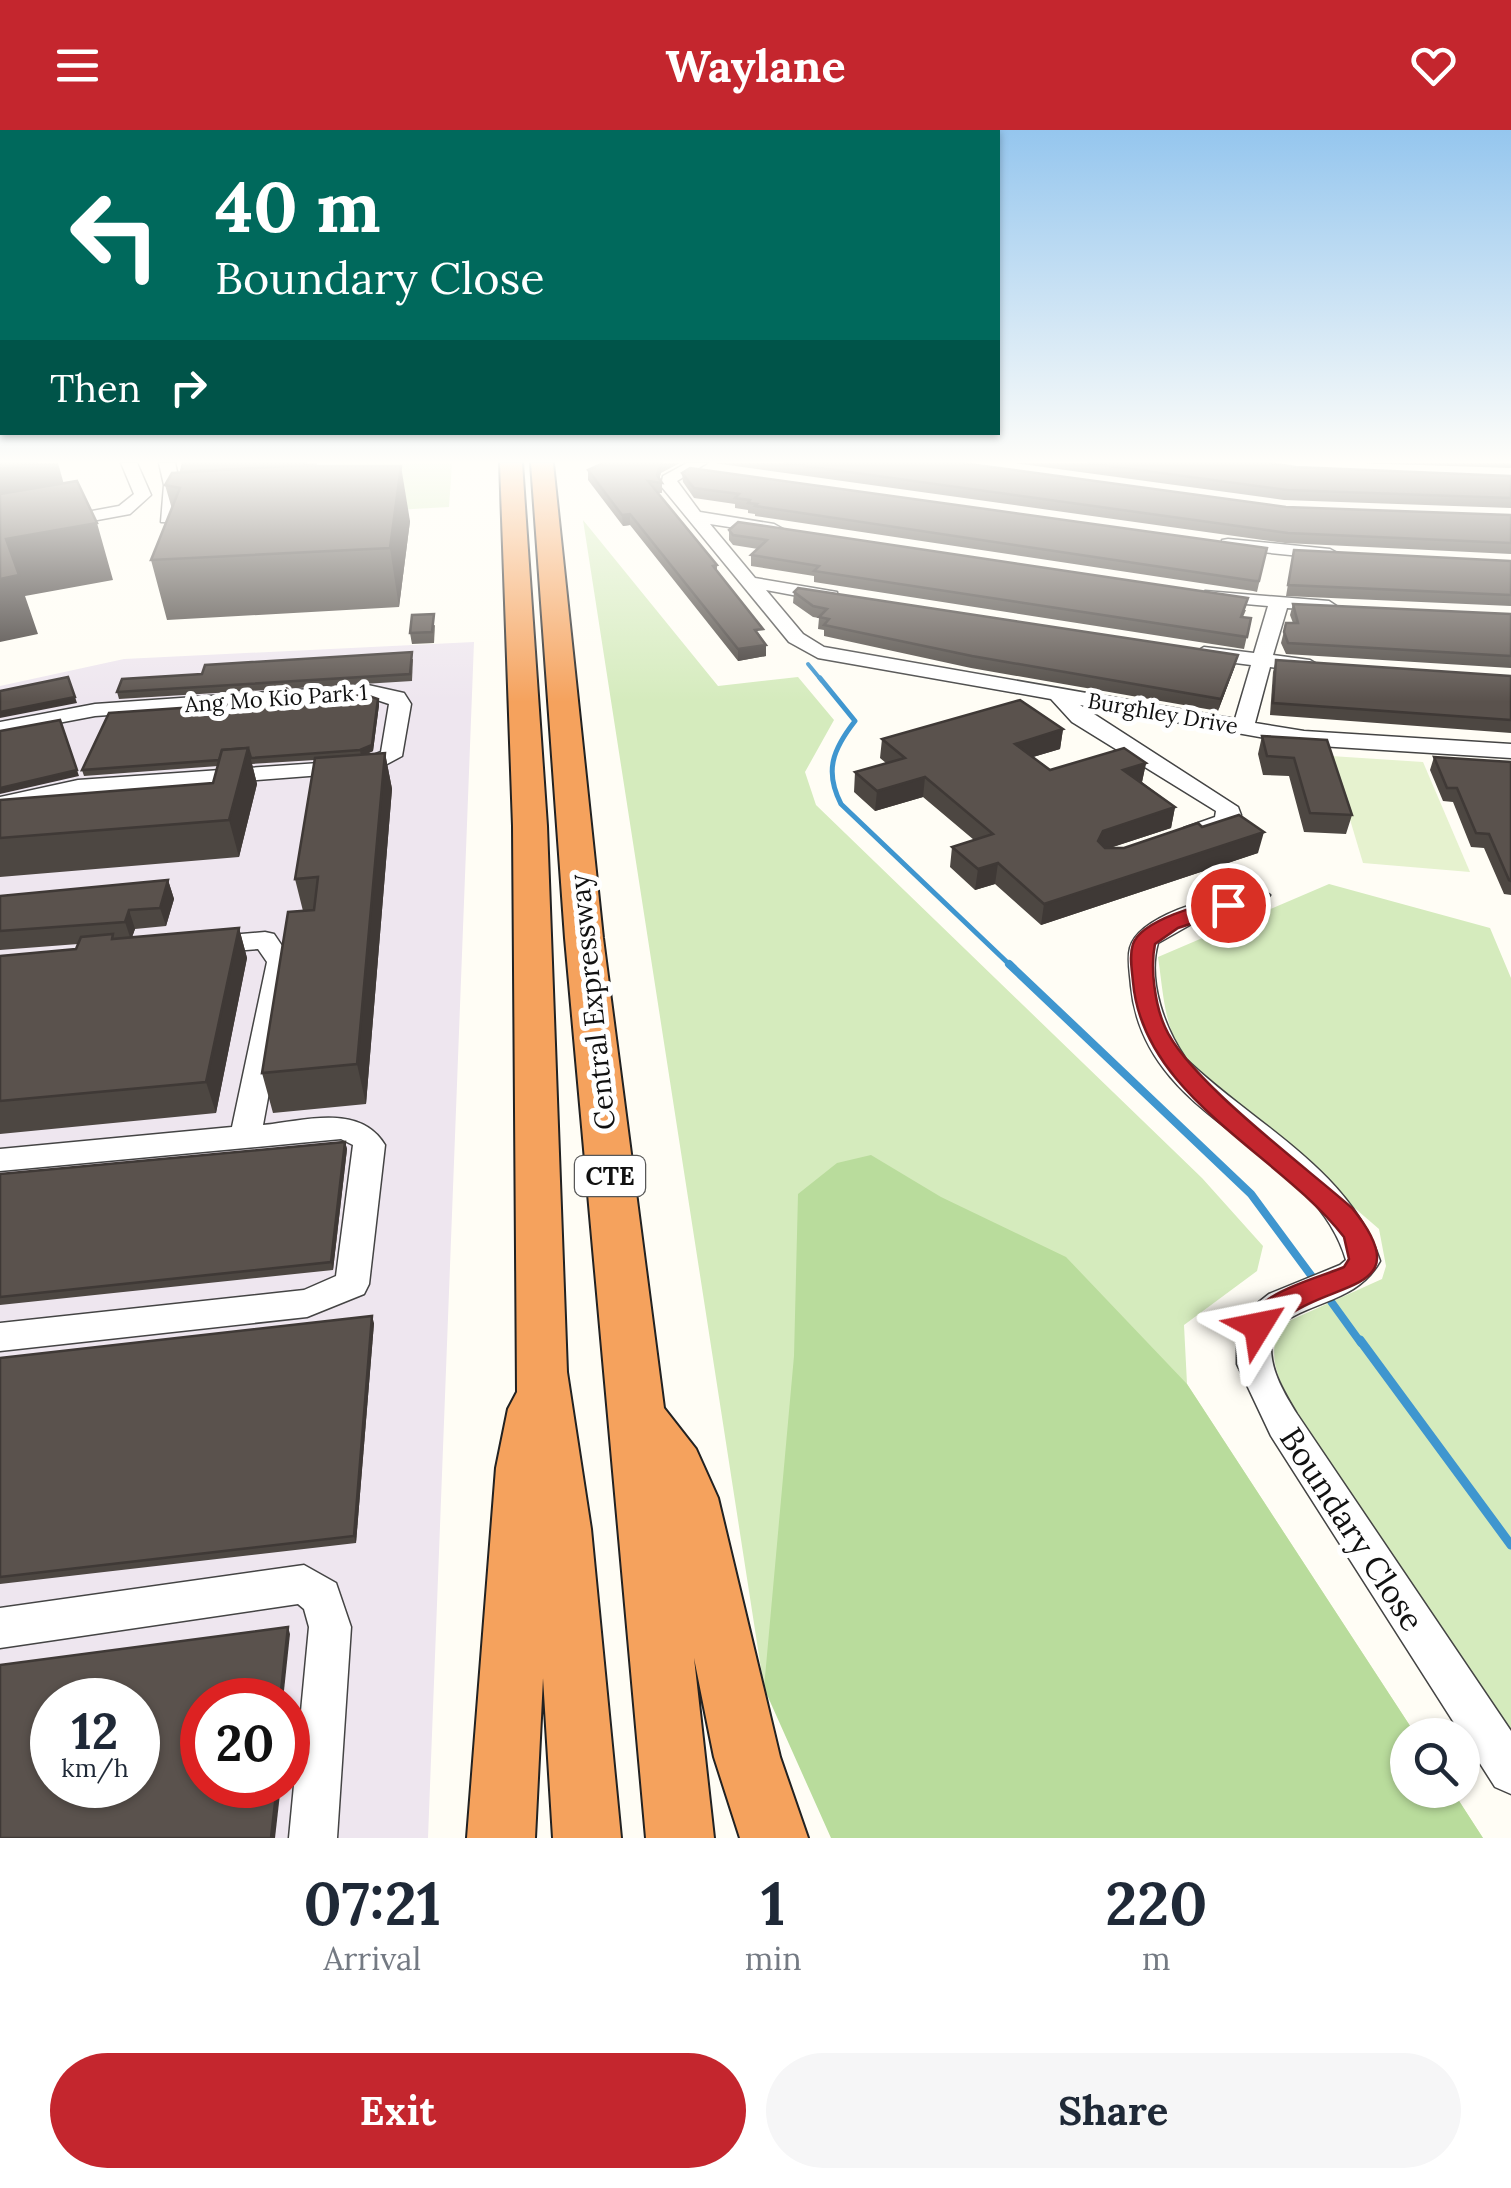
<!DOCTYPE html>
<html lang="en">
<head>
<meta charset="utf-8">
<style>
	:root { --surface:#fff; --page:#f6f6f7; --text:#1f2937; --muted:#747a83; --accent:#c4262e }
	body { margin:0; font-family:Lora,serif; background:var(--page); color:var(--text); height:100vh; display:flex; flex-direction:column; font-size:38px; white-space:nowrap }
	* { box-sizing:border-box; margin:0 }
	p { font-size:32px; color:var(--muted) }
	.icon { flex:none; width:55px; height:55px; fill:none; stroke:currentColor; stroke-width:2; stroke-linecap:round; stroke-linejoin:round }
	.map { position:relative; height:1708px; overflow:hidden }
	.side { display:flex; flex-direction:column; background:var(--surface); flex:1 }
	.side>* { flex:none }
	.top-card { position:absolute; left:0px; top:0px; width:1000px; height:305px; box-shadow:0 2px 8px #0004; background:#00695c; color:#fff; overflow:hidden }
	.buttons { position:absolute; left:1390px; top:1588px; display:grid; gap:20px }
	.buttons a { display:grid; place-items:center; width:90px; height:90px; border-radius:50%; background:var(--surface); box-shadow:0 2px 8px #0004; font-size:50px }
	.speed { position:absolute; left:30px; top:1548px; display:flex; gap:20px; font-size:50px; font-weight:700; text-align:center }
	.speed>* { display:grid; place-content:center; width:130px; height:130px; border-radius:50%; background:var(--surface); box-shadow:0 2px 8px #0004; line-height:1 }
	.speed small { font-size:25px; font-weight:400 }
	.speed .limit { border:15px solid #d22; background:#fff; color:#111 }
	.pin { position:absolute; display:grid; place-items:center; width:85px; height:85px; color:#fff; margin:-42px; border:5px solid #fff; border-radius:50%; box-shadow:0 2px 10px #0007 }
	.me { position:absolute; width:110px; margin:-55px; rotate:55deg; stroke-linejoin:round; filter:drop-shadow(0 0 8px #0008) }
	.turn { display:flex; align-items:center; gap:35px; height:210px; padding:0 50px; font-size:45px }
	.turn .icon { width:130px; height:130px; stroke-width:2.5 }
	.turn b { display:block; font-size:70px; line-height:85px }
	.then { display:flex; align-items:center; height:95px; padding:0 50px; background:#0003; gap:20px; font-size:38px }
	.eta { display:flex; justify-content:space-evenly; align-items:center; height:170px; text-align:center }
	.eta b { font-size:60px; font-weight:700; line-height:70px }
	.action { display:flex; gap:20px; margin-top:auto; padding:20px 50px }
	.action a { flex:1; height:115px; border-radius:60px; background:var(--accent); color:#fff; font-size:40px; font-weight:700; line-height:115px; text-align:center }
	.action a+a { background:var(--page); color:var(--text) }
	header { display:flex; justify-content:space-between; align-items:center; height:130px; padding:0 50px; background:var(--accent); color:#fff; font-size:45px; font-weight:700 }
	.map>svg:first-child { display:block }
</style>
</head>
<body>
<header><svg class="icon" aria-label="menu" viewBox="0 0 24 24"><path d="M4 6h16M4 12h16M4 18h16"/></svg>Waylane<svg class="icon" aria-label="heart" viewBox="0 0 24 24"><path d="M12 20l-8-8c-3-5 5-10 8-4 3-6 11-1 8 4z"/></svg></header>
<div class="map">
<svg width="1511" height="1708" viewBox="0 0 1511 1708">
	<rect width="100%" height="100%" fill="#fffdf5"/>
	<path fill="#eee6ef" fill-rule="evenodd" d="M474 512 428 1708H0V556L124 529ZM52 1570H138V1655H52ZM202 1570H288V1655H202Z"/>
	<g fill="#d5ebbd">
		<path d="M336 333H452L449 377 323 384Z"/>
		<path d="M583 390 718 556 798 547 834 590 805 642 816 675 1202 1048 1263 1116 1257 1141 1184 1195 1187 1254 1416 1605H1408V1660H1452L1483 1708H846L764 1558Z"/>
		<path d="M1329 754 1490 798 1511 848V1600L1290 1272C1276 1244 1268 1226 1280 1195L1382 1149 1386 1136 1379 1099 1199 944C1164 908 1165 875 1158 827Z"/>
	</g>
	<path fill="#b9dc9c" d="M871 1025 941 1067 1066 1127 1187 1254 1416 1605H1408V1660H1452L1483 1708H831L764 1558 794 1226 798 1064 837 1033Z"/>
	<path fill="#e6f2cf" d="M1331 626 1423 632 1470 742 1363 733Z"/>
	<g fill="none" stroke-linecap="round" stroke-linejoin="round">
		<path stroke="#3f96cf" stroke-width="4" d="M808 534 822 551"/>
		<path stroke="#3f96cf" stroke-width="5" d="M820 548 855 591C833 619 824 641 841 674L1011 836"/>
		<g stroke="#3f96cf" stroke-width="8">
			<path d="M1009 834 1251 1064 1316 1152"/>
			<path d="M1327 1166 1361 1213"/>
		</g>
		<path stroke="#3f96cf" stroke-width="9" d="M1360 1210 1511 1415"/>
		<g stroke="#444" stroke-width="3">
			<g id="minor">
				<path d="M121 333H137L151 365 130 384 0 408V398L119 376 134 364Z"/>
				<path d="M159 333H175L180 355 176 383 210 385V393L161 392 164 355Z"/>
				<path d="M687 333H707L677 351 700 382 774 394 783 399 774 404 710 394 755 448 837 462V470L830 472 766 460 803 504 824 517 1235 589 1251 535 1204 529 1194 523 1204 517 1254 523 1268 476 1212 471 1205 469V461L1329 471 1338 477 1336 481 1287 478 1273 525 1310 530 1320 536 1310 542 1270 537 1255 593 1304 601 1511 614V628L1304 615 1080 575 1238 677 1241 685C1229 701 1203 712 1184 708L1180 703 1184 698 1215 687 1216 681 1072 592 1051 569 818 528 789 512 661 356 663 346Z"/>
				<path d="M1228 409 1330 419 1339 424 1330 429 1222 418V410Z"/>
				<path d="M368 555 404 563 411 574 402 626 374 641 78 664 0 681V667L78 650 362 630 381 622 389 574 368 567 95 586 0 604V592L95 574Z"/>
				<path d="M1257 757 1270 765 1266 770 1195 792 1158 813C1147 851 1165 899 1186 929 1252 993 1351 1040 1380 1131 1357 1173 1309 1170 1274 1199 1264 1230 1281 1258 1297 1284L1511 1601V1664L1495 1657 1271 1306 1237 1234V1203L1250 1179 1269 1164 1340 1135 1346 1130C1312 1014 1144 994 1131 856 1130 843 1127 829 1130 818 1140 782 1225 765 1257 757Z"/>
				<path d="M265 802 274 804 293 832 263 995C304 991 360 973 385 1015L369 1154 364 1164 307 1187 0 1221V1193L304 1160 336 1146 353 1015 341 1009 0 1041V1019L232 997 267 832 258 819 206 823 193 815 206 807Z"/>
				<path d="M304 1435 336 1453 351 1497 337 1708H289L309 1497 304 1479 298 1474 0 1518V1478Z"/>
			</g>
		</g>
		<g stroke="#222" stroke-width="4">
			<g id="highway">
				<path d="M500 333H522L547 696 567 1242 591 1399 621 1708H553L543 1548 535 1708H467L496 1338 508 1279 517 1262 513 696Z"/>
				<path d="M531 333H553L603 808 664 1278 696 1319 718 1368 780 1627 808 1708H740L714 1627 694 1528 714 1708H646L565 808Z"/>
			</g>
		</g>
		<use href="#minor" fill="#fff" fill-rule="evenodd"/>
		<use href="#highway" fill="#f5a25d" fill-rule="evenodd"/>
	</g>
	<g fill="#4d4742">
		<path d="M317 333 316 336 410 391 399 477 167 490 151 430 172 379 165 355 181 342Z"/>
		<path d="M714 333H962L1286 377 1511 385V424L1285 413Z"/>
		<path d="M1015 333H1270L1296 337 1511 346V378L1284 370Z"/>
		<path d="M1359 333H1511V338Z"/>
		<path d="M588 340 661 343 659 349 662 353V363H657L717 435V441L763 510 766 526 738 531 630 395 623 396 588 350Z"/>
		<path d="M682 343 1267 418 1257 462 1253 461 755 386V384L748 383V380L735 378V374L694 368 683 352Z"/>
		<path d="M729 400 1246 480 1243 487 1251 488 1244 519 814 452V446L751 436V425L758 419 733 415 729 410Z"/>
		<path d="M1294 420 1511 431V476L1286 466Z"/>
		<path d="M794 462 1238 525 1235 536 1218 581 971 538 824 506V500L818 499 819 488 813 487 793 473Z"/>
		<path d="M1293 474 1511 484V538L1286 524 1281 513 1286 493H1293L1290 485Z"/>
		<path d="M435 495 434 513 412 514 410 503Z"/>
		<path d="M413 529 412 551 119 569 117 562Z"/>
		<path d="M1276 530 1511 546V603L1270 585 1273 542Z"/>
		<path d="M378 569 379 575 373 621 367 624 385 623 392 659 366 974 273 983 262 943 303 781 295 749 315 630 252 634 257 654 239 727 0 747V670L213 653 218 636 84 646 82 640Z"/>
		<path d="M1063 599 1060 619 1033 627 1050 640 1146 633 1142 652 1175 677 1171 698 1110 718H1124L1202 697 1258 723 1041 795 995 754 975 760 950 737 952 717 974 710 923 667 875 681 854 662 855 642 886 633 880 628 882 609Z"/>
		<path d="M1262 606 1327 610 1352 685 1346 704 1304 702 1289 646 1263 645 1258 624Z"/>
		<path d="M1434 627 1511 632V765L1504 764 1484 718 1471 717 1453 672 1443 671 1430 640Z"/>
		<path d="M168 750 174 769 166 796 135 799 132 807 239 798 247 828 216 983 0 1004V826L76 819 78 814 0 820V766Z"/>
		<path d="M345 1012 347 1019 333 1140 0 1175V1044Z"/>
		<path d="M374 1193 356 1413 0 1454V1228Z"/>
	</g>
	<g fill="#3f3936">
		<path d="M38 333H58L68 369 0 385V339Z"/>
		<path d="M661 333H680L661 343 657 355V345Z"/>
		<path d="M401 336 410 391 399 477 390 418Z"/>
		<path d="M630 384V395L623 396 622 385Z"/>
		<path d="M97 393 113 450 25 466 38 504 0 512V449L6 409Z"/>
		<path d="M766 515V526L738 531V519Z"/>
		<path d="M1238 525 1235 536 1218 581 1221 569Z"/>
		<path d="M75 567 77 573 0 588V582Z"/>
		<path d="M378 569 379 575 373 621 361 626 360 620Z"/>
		<path d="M1063 599 1060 619 1013 633 1015 614Z"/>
		<path d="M248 618 257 654 239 727 229 690Z"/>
		<path d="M385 623 392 659 366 974 357 934Z"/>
		<path d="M1146 633 1142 652 1123 640Z"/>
		<path d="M77 640 79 646 0 664V658Z"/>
		<path d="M925 647 923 667 875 681 877 661Z"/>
		<path d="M1175 677 1171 698 1100 721 1098 711 1103 701Z"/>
		<path d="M1264 702 1258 723 1041 795 1044 774Z"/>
		<path d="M998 733 995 754 975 760 978 739Z"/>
		<path d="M168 750 174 769 166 796 160 778Z"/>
		<path d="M129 780 135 799 131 810 125 792Z"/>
		<path d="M239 798 247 828 216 983 206 952Z"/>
		<path d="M345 1012 347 1019 333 1140 331 1132Z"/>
		<path d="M372 1186 374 1193 356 1413 354 1406Z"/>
		<path d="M288 1497 290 1504 283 1570H280Z"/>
		<path d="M277 1655H281L275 1708H271Z"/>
	</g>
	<g fill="#5a524d" stroke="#3f3936" stroke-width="2.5" fill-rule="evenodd">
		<path d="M0 333H38L0 339Z"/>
		<path d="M183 333H306L305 336 181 342Z"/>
		<path d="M603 333H661L657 345 662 353 648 351 717 435 713 436 763 499 755 500 766 515 738 519 630 384 622 385 588 340Z"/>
		<path d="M784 333H962L1286 377 1511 385V413L1288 403Z"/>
		<path d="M1087 333H1270L1296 337 1511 346V368L1287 360Z"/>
		<path d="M287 336H401L390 418 151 430 180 358 165 355 172 343Z"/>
		<path d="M690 338 1267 418 1259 451H1255L755 376 757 374 748 373 750 370 735 368 739 364 694 358 682 343Z"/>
		<path d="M77 351 97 393 6 409 19 445 0 449V364Z"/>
		<path d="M738 392 1248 468 1241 487 1251 488 1247 507 814 441 819 436 751 425 767 410 733 405 729 400Z"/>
		<path d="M1294 420 1511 431V465L1288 455Z"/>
		<path d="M798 458 1238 525 1221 569 972 526 824 495 829 489 819 487 827 479 813 476 794 462Z"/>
		<path d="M1293 474 1511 484V526L1288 513 1284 502 1286 493H1298Z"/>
		<path d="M434 484 432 502 410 503 412 485Z"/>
		<path d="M412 522 410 544 117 562 122 549 202 544 205 535Z"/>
		<path d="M1276 530 1511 546V590L1273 573Z"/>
		<path d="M68 547 75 567 0 582V561Z"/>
		<path d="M366 565 378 569 372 615 360 620 251 628 248 618 222 620 219 630 82 640 109 583Z"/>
		<path d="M1020 570 1063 599 1015 614 1050 640 1124 618 1146 633 1123 640 1175 677 1103 701 1098 711 1105 718H1124L1198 693 1202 697 1239 685 1264 702 1044 774 998 733 978 739 952 717 993 704 925 647 877 661 855 642 905 628 882 609Z"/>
		<path d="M60 590 77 640 0 658V601Z"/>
		<path d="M1262 606 1327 610 1352 685 1310 683 1294 628 1267 626Z"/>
		<path d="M248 618 229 690 0 708V670L213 653 222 620Z"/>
		<path d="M385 623 357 934 262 943 288 782 314 780 318 747 295 749 315 628Z"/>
		<path d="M1434 627 1511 632V751L1509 750 1489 704 1476 703 1457 658H1447Z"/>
		<path d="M168 750 160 778 129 780 125 792 0 801V766Z"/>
		<path d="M239 798 206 952 0 971V826L76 819 81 807 113 804 112 809Z"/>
		<path d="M345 1012 331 1132 0 1167V1044Z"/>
		<path d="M372 1186 354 1406 0 1447V1228Z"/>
		<path d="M288 1497 280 1570H202V1655H277L271 1708H0V1535ZM52 1570H138V1655H52Z"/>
	</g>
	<linearGradient id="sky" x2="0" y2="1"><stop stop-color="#95c6ee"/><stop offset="0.58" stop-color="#fffefa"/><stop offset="1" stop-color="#fffefa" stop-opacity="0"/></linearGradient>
	<rect width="1511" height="572" fill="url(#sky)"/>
	<path fill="#c4262e" stroke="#7f191e" stroke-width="2.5" d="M1228 768 1239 775 1236 779 1178 798 1155 814C1150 838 1155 875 1165 897 1187 949 1306 1037 1352 1078 1418 1159 1339 1151 1292 1183 1275 1194 1269 1212 1247 1205L1243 1196C1261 1161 1310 1151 1344 1137L1349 1129 1344 1107C1279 1023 1143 967 1133 852 1132 840 1129 826 1133 814 1142 789 1204 774 1228 768Z"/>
	<g text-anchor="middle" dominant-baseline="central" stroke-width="10" stroke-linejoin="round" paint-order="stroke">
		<g font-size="22" fill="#111" stroke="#fff">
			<text transform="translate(276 568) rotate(-4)">Ang Mo Kio Park 1</text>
			<text transform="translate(1163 583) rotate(10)">Burghley Drive</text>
		</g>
		<rect fill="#fff" stroke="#585858" stroke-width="2.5" x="575" y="1026" width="70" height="40" rx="8"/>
		<g font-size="25" font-weight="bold" fill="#111">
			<text x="610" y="1046">CTE</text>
		</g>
		<g font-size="28" fill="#111" stroke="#fff">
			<text transform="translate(592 872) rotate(-96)">Central Expressway</text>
		</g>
		<g font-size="32" fill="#111" stroke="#fff">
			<text transform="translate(1352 1399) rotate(57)">Boundary Close</text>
		</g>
	</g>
</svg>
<div class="buttons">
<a><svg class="icon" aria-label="search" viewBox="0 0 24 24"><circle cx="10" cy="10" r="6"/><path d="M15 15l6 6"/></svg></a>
</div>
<div class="speed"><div>12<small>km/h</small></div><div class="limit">20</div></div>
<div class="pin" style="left:1228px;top:775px;background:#d93025"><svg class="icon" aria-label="arrive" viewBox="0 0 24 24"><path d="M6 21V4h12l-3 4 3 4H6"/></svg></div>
<svg class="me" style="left:1258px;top:1196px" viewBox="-20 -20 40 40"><path d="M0-17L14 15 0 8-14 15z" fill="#c4262e" stroke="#fff" stroke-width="4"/></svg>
<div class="top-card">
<div class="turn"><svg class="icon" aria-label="left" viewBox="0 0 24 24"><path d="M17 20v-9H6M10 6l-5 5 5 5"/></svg><div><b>40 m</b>Boundary Close</div></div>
<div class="then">Then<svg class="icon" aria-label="right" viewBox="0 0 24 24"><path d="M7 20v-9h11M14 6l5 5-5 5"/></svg></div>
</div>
</div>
<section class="side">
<div class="eta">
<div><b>07:21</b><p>Arrival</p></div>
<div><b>1</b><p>min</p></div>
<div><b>220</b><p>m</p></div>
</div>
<div class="action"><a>Exit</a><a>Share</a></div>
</section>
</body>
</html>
